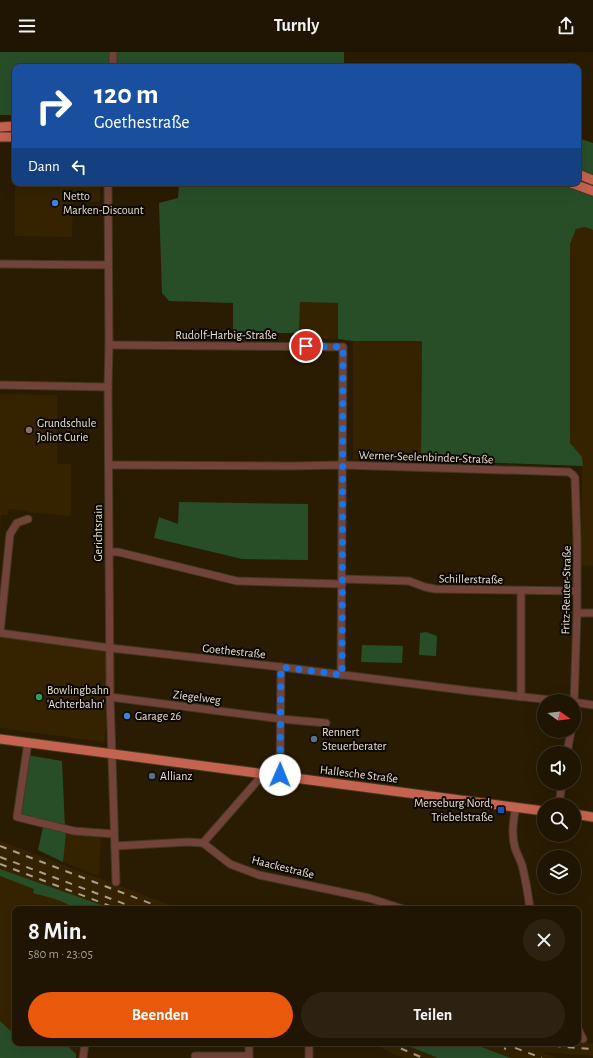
<!DOCTYPE html>
<html lang="de">
<head>
<meta charset="utf-8">
<style>
	:root { --surface:#201502; --page:#2d2211; --text:#f1f3f6; --muted:#a29f99; --line:#3d3424; --accent:#ea580c }
	body { margin:0; font-family:"Alegreya Sans",sans-serif; background:var(--page); color:var(--text); height:100vh; display:flex; flex-direction:column; font-size:15px; white-space:nowrap }
	* { box-sizing:border-box; margin:0 }
	p { font-size:13px; color:var(--muted) }
	.icon { flex:none; width:22px; height:22px; fill:none; stroke:currentColor; stroke-width:2; stroke-linecap:round; stroke-linejoin:round }
	.map { position:relative; flex:1; overflow:hidden }
	.details { position:absolute; left:12px; top:854px; width:569px; height:140px; display:flex; flex-direction:column; background:var(--surface); border-radius:8px; box-shadow:0 4px 16px #0002,0 0 0 1px var(--line) }
	.details>* { flex:none }
	.hud { position:absolute; left:12px; top:12px; width:569px; height:122px; border-radius:8px; box-shadow:0 4px 16px #0002,0 0 0 1px var(--line); background:#1a4fa0; color:#fff; overflow:hidden }
	.needle { width:26px; rotate:105deg }
	.tools { position:absolute; left:537px; top:642px; display:grid; gap:8px }
	.tools a { display:grid; place-items:center; width:44px; height:44px; border-radius:50%; background:var(--surface); box-shadow:0 4px 16px #0002,0 0 0 1px var(--line); font-size:20px }
	.pin { position:absolute; display:grid; place-items:center; width:34px; height:34px; color:#fff; margin:-17px; border:2px solid #fff; border-radius:50%; box-shadow:0 1px 4px #0007 }
	.me { position:absolute; width:44px; margin:-22px; rotate:1deg; stroke-linejoin:round; filter:drop-shadow(0 0 3px #0008) }
	.turn { display:flex; align-items:center; gap:14px; height:84px; padding:0 16px; font-size:18px }
	.turn .icon { width:52px; height:52px; stroke-width:2.5 }
	.turn b { display:block; font-size:28px; line-height:34px }
	.then { display:flex; align-items:center; height:38px; padding:0 16px; background:#0003; gap:8px; font-size:15px }
	.round { display:grid; place-items:center; flex:none; width:42px; height:42px; border-radius:21px; background:var(--page) }
	.head { display:flex; align-items:center; justify-content:space-between; height:68px; padding:0 16px }
	h1 { font-size:24px; font-weight:700; line-height:30px }
	.button { display:flex; gap:8px; margin-top:auto; padding:8px 16px }
	.button a { flex:1; height:46px; border-radius:24px; background:var(--accent); color:#fff; font-size:16px; font-weight:700; line-height:46px; text-align:center }
	.button a+a { background:var(--page); color:var(--text) }
	header { display:flex; justify-content:space-between; align-items:center; height:52px; padding:0 16px; background:var(--surface); font-size:18px; font-weight:700 }
	.map>svg:first-child { display:block }
</style>
</head>
<body>
<header><svg class="icon" aria-label="menu" viewBox="0 0 24 24"><path d="M4 6h16M4 12h16M4 18h16"/></svg>Turnly<svg class="icon" aria-label="share" viewBox="0 0 24 24"><path d="M12 15V3M7 8l5-5 5 5M5 13v7h14v-7"/></svg></header>
<div class="map">
<svg width="593" height="1006" viewBox="0 0 593 1006">
	<rect width="100%" height="100%" fill="#2a1c02"/>
	<g fill="#352300">
		<path d="M15 131H100V150H73L72 185 15 184Z"/>
		<path d="M585 175 593 178V514L581 513 582 405 570 391V192L576 177Z"/>
		<path d="M300 250 338 251V287L299 286Z"/>
		<path d="M353 289H422L421 408 353 407Z"/>
		<path d="M0 342 57 343V412H71V464L27 460 28 459 8 457V463H1L0 481Z"/>
		<path d="M0 585 105 600 106 674 104 690 0 676Z"/>
		<path d="M68 780 101 785 99 823 90 821 63 810 66 782Z"/>
		<path d="M0 789 181 857H111L0 817Z"/>
		<path d="M0 824 90 857H15V991H79L76 1006H0Z"/>
		<path d="M578 990 593 991V1004L542 1000 557 1006H511L471 991H578Z"/>
		<path d="M373 991H401L438 1006H403L389 1000Z"/>
	</g>
	<g fill="#284e28">
		<path d="M0 0H344V15H15V63H0Z"/>
		<path d="M578 86 593 91V178L585 175 576 177 570 192V391L582 405 583 414 421 408 422 289H353L338 287V251L300 250 299 281H233V251L169 249 162 241 159 151 178 146 179 131H578Z"/>
		<path d="M179 450 308 452V508L242 507 154 486 159 465 178 472Z"/>
		<path d="M426 580 437 584 436 604 419 603 420 581Z"/>
		<path d="M362 593 403 594 402 611 361 610Z"/>
		<path d="M26 703 62 709 65 776 17 765Z"/>
		<path d="M43 775 65 780 66 782 63 810 38 798Z"/>
		<path d="M0 817 104 854 103 857H74C63 847 46 845 33 841L34 837 0 824Z"/>
		<path d="M0 969 15 983V991H64L76 1002V1006H0Z"/>
		<path d="M401 991H471L511 1006H438Z"/>
	</g>
	<g fill="none" stroke-linecap="round" stroke-linejoin="round">
		<g stroke="#45371f" stroke-width="9">
			<g id="minor">
				<path d="M113 0V15"/>
				<path d="M108 131 109 293 108 335 110 645 116 830"/>
				<path d="M0 212 108 213"/>
				<path d="M109 293 343 295 341 623"/>
				<path d="M0 333 108 335"/>
				<path d="M109 413 291 414 342 413 569 420 573 423 575 426 577 486V561L574 653"/>
				<path d="M109 500H118L237 529 342 532"/>
				<path d="M342 527 409 529 425 535 435 537 577 539"/>
				<path d="M577 561H593"/>
				<path d="M0 581 110 596 281 615 470 639 561 649"/>
				<path d="M0 581 10 482 17 471 28 467"/>
				<path d="M110 645 281 667 326 671"/>
				<path d="M521 645V539"/>
				<path d="M574 650 593 653"/>
				<path d="M28 690 17 765 74 779 114 782"/>
				<path d="M567 701 571 679"/>
				<path d="M280 723 281 615"/>
				<path d="M559 753 562 731"/>
				<path d="M516 755C513 768 511 782 515 796 517 802 520 807 522 813 526 828 528 842 530 857"/>
				<path d="M203 791 259 727 261 725 262 721"/>
				<path d="M115 794 188 790 203 791 230 812 259 823 369 846 403 857"/>
				<path d="M578 977 583 987"/>
				<path d="M249 991V1006"/>
				<path d="M309 991V1006"/>
				<path d="M195 1004H249"/>
				<path d="M83 1006 85 991"/>
			</g>
		</g>
		<g stroke="#45371f" stroke-width="11">
			<g id="major">
				<path d="M0 75 15 74"/>
				<path d="M0 85H15"/>
				<path d="M578 122 593 128"/>
				<path d="M571 131 593 139"/>
				<path d="M0 687 544 759"/>
				<path d="M574 762 593 765"/>
			</g>
		</g>
		<use href="#minor" stroke="#724339" stroke-width="7"/>
		<use href="#major" stroke="#c4634f" stroke-width="9"/>
		<g stroke="#aa9f8c" stroke-width="2" stroke-dasharray="7 7" stroke-linecap="butt">
			<path d="M0 794 165 857"/>
			<path d="M0 805 138 857"/>
			<path d="M0 812 118 857"/>
			<path d="M388 991 423 1006"/>
			<path d="M491 991 506 997"/>
			<path d="M502 991 542 1006"/>
			<path d="M540 991 563 995 593 997"/>
		</g>
	</g>
	<g fill="none" stroke-linecap="round" stroke-linejoin="round">
		<path stroke="#1a73e8" stroke-width="7" stroke-dasharray="0 12.6" d="M280 723 281 615 342 623 343 295 306 294"/>
	</g>
	<g fill="#3f7fe0" stroke="#0d0801" stroke-width="1.5">
		<circle cx="55" cy="151" r="4"/>
		<circle cx="127" cy="664" r="4"/>
	</g>
	<circle fill="#8d6e63" stroke="#0d0801" stroke-width="1.5" cx="29" cy="378" r="4"/>
	<circle fill="#2e9e5b" stroke="#0d0801" stroke-width="1.5" cx="39" cy="645" r="4"/>
	<g fill="#5c6f8a" stroke="#0d0801" stroke-width="1.5">
		<circle cx="314" cy="687" r="4"/>
		<circle cx="152" cy="724" r="4"/>
	</g>
	<rect fill="#1a4fb4" stroke="#0d0801" stroke-width="1.5" x="497" y="754" width="8" height="8" rx="2"/>
	<g text-anchor="middle" dominant-baseline="central" stroke-width="4" stroke-linejoin="round" paint-order="stroke">
		<g font-size="12" fill="#e9e0d0" stroke="#0d0801" text-anchor="start">
			<text x="63" y="144">Netto<tspan x="63" dy="14">Marken-Discount</tspan></text>
			<text x="37" y="371">Grundschule<tspan x="37" dy="14">Joliot Curie</tspan></text>
			<text x="47" y="638">Bowlingbahn<tspan x="47" dy="14">'Achterbahn'</tspan></text>
			<text x="135" y="664">Garage 26</text>
			<text x="322" y="680">Rennert<tspan x="322" dy="14">Steuerberater</tspan></text>
			<text x="160" y="724">Allianz</text>
			<text x="493" y="751" text-anchor="end">Merseburg Nord,<tspan x="493" dy="14">Triebelstraße</tspan></text>
		</g>
		<g font-size="12" fill="#e9e0d0" stroke="#0d0801">
			<text x="226" y="283">Rudolf-Harbig-Straße</text>
			<text transform="translate(426 405) rotate(2)">Werner-Seelenbinder-Straße</text>
			<text transform="translate(98 481) rotate(-90)">Gerichtsrain</text>
			<text transform="translate(471 527) rotate(1)">Schillerstraße</text>
			<text transform="translate(566 538) rotate(-89)">Fritz-Reuter-Straße</text>
			<text transform="translate(234 599) rotate(6)">Goethestraße</text>
			<text transform="translate(197 645) rotate(7)">Ziegelweg</text>
			<text transform="translate(359 722) rotate(7)">Hallesche Straße</text>
			<text transform="translate(283 815) rotate(14)">Haackestraße</text>
		</g>
	</g>
</svg>
<div class="tools">
<a><svg class="needle" viewBox="-14 -14 28 28"><path d="M0-13l5 13h-10z" fill="#e53935"/><path d="M0 13l5-13h-10z" fill="#a29f99"/></svg></a>
<a><svg class="icon" aria-label="sound" viewBox="0 0 24 24"><path d="M4 9h4l5-4v14l-5-4H4zM17 9q2 3 0 6"/></svg></a>
<a><svg class="icon" aria-label="search" viewBox="0 0 24 24"><circle cx="10" cy="10" r="6"/><path d="M15 15l6 6"/></svg></a>
<a><svg class="icon" aria-label="layers" viewBox="0 0 24 24"><path d="M12 4l9 5-9 5-9-5zM3 14l9 5 9-5"/></svg></a>
</div>
<div class="pin" style="left:306px;top:294px;background:#d93025"><svg class="icon" aria-label="arrive" viewBox="0 0 24 24"><path d="M6 21V4h12l-3 4 3 4H6"/></svg></div>
<svg class="me" style="left:280px;top:723px" viewBox="-20 -20 40 40"><circle r="19" fill="#fff"/><path d="M0-13L10 11 0 6-10 11z" fill="#1a73e8"/></svg>
<div class="hud">
<div class="turn"><svg class="icon" aria-label="right" viewBox="0 0 24 24"><path d="M7 20v-9h11M14 6l5 5-5 5"/></svg><div><b>120 m</b>Goethestraße</div></div>
<div class="then">Dann<svg class="icon" aria-label="left" viewBox="0 0 24 24"><path d="M17 20v-9H6M10 6l-5 5 5 5"/></svg></div>
</div>
<section class="details">
<div class="head"><div><h1>8 Min.</h1><p>580 m · 23:05</p></div><a class="round"><svg class="icon" aria-label="close" viewBox="0 0 24 24"><path d="M6 6l12 12M18 6L6 18"/></svg></a></div>
<div class="button"><a>Beenden</a><a>Teilen</a></div>
</section>
</div>
</body>
</html>
